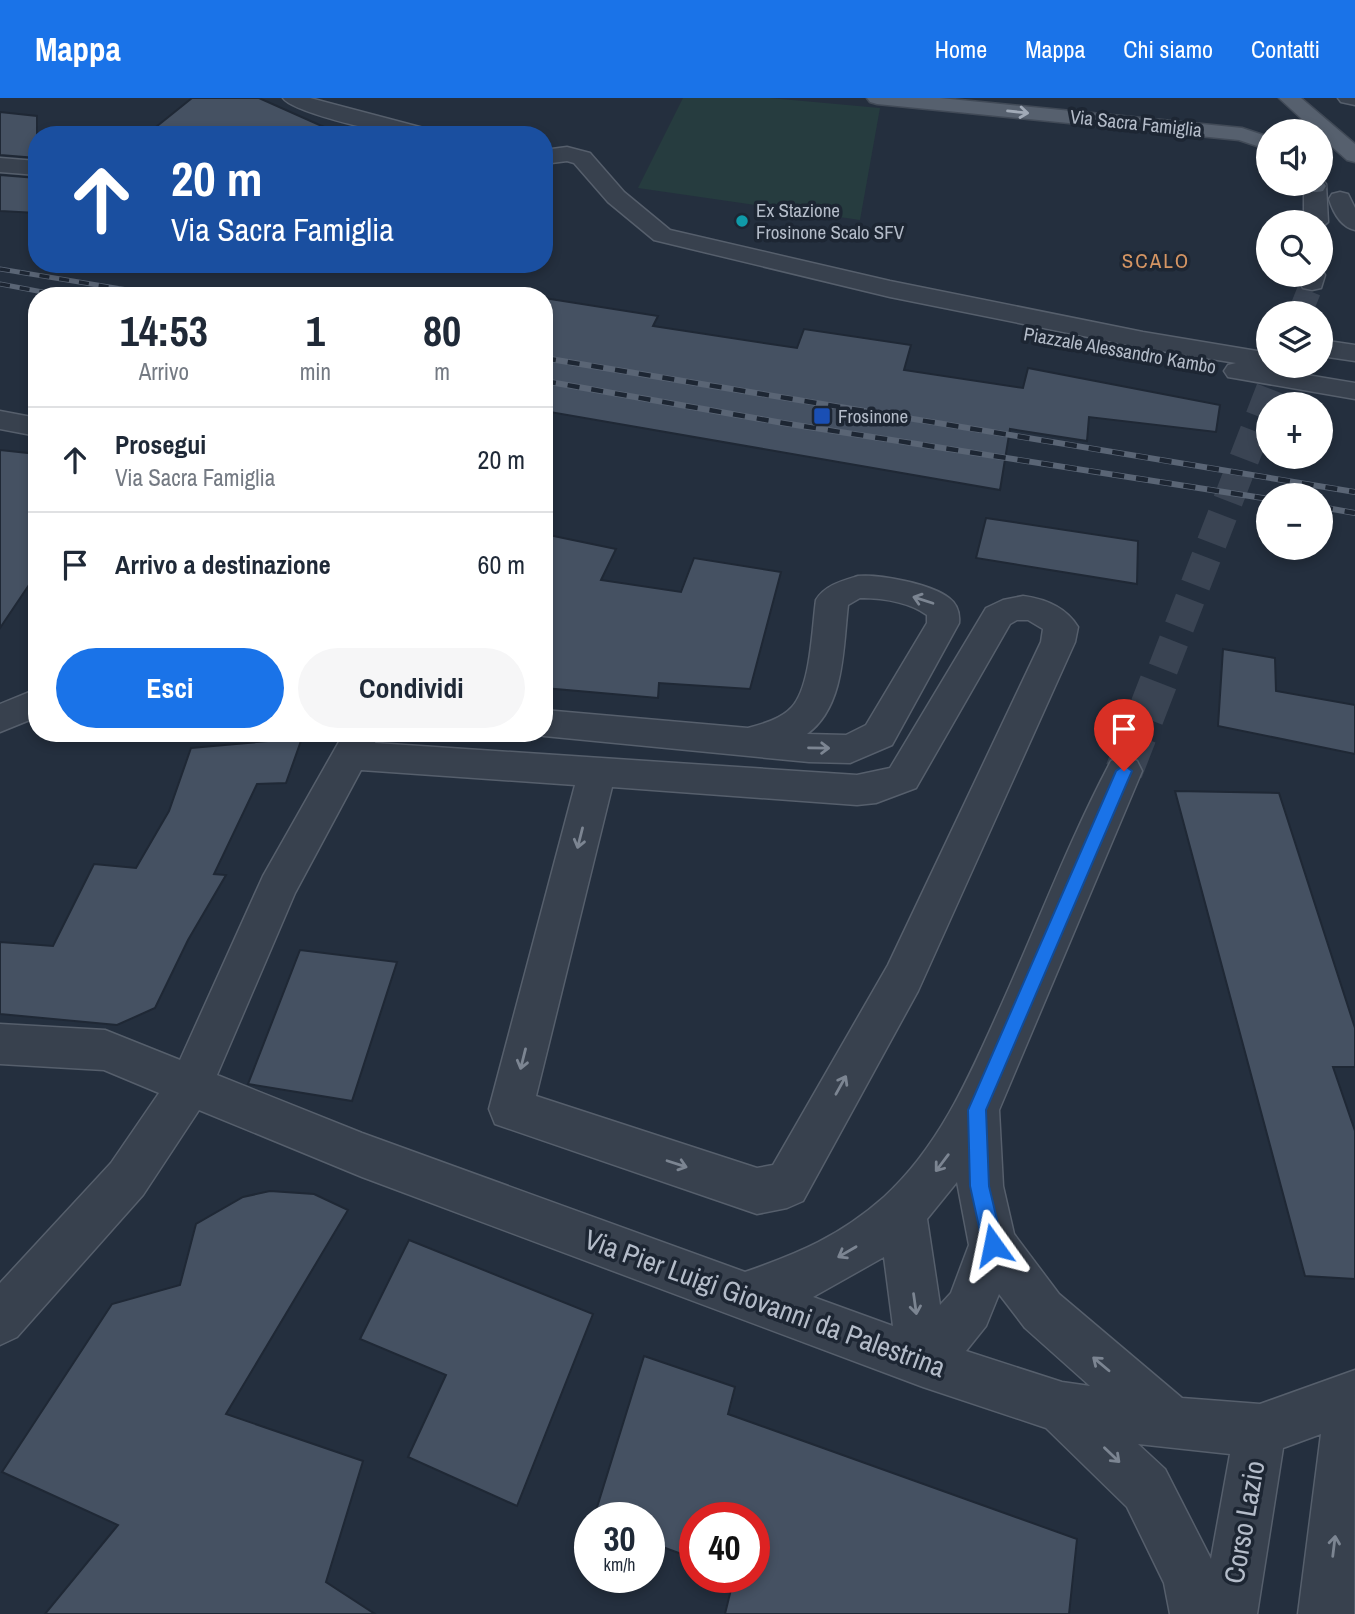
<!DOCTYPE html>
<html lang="it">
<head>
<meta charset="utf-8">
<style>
	:root { --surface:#fff; --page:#f6f6f7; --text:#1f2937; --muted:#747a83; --line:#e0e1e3; --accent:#1a73e8 }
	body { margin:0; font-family:"Archivo Narrow",sans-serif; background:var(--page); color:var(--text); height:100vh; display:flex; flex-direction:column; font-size:26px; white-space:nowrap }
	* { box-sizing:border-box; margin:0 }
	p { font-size:23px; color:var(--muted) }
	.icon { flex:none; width:38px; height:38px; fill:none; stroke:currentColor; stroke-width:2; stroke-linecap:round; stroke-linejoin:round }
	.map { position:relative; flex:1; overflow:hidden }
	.sheet { position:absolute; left:28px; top:189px; width:525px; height:455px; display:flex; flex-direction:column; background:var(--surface); border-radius:28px; box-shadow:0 4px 10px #0003 }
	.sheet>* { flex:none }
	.hud { position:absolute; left:28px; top:28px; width:525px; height:147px; border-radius:28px; box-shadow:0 4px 10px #0003; background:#1a4fa0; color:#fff; overflow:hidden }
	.tools { position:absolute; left:1256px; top:21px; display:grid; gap:14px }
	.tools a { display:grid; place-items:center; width:77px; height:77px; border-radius:50%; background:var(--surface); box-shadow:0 4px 10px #0003; font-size:35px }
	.speed { position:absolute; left:574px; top:1404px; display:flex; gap:14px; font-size:35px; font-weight:700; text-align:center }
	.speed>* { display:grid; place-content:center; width:91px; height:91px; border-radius:50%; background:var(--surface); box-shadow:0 4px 10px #0003; line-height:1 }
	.speed small { font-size:18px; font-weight:400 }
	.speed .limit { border:10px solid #d22; background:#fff; color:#111 }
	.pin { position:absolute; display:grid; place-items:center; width:60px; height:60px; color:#fff; margin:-72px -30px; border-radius:50% 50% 50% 0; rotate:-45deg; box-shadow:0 0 7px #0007 }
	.pin .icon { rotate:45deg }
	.me { position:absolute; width:77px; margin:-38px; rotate:348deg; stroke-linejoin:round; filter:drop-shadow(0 0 5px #0008) }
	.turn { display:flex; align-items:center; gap:24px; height:147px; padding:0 28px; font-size:32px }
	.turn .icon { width:91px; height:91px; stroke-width:2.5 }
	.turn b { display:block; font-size:49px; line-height:60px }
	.eta { display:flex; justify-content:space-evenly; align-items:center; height:119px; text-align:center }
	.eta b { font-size:42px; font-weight:700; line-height:49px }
	.primary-button { display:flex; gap:14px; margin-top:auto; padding:14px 28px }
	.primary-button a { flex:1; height:80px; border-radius:42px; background:var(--accent); color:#fff; font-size:28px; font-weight:700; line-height:80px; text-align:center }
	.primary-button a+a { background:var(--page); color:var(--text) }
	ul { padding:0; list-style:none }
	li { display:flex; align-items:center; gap:21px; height:105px; padding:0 28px; border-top:2px solid var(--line) }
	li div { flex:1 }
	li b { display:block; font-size:26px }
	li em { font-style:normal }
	header { display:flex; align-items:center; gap:42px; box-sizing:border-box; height:98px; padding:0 35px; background:var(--accent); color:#fff }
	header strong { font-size:33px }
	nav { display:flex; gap:38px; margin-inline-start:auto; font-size:24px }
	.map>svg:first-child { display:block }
</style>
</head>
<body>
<header>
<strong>Mappa</strong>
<nav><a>Home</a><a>Mappa</a><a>Chi siamo</a><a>Contatti</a></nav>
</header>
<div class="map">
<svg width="1355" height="1516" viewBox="0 0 1355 1516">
	<rect width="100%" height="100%" fill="#242f3e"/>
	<path fill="#263c3f" d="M683 0H770L880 10 860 122 638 90Z"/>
	<g fill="#455162" stroke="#1f2835" stroke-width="2">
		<path d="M192 0H259L342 37H146Z"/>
		<path d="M0 14 37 18V60L0 57Z"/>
		<path d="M0 77 37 80V115L0 113Z"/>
		<path d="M544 200 658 218 653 228 797 250 804 231 911 247 904 272 1023 290 1028 270 1220 307 1216 334 1089 319 1087 343 1010 331 1000 392 544 313Z"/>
		<path d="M0 352 37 356V475L0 530Z"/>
		<path d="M986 420 1138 443 1137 486 976 460Z"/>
		<path d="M544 436 616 451 601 482 681 494 694 460 781 474 750 591 659 585 658 600 544 590Z"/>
		<path d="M1223 551 1275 560 1276 593 1355 607V656L1218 628Z"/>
		<path d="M302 640 286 685 257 686 214 776 226 777 188 842 155 910 117 927 0 916V844L53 848 94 766 136 770 169 713 191 650Z"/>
		<path d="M1175 693 1279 695 1355 930V969H1333L1355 1033V1181L1305 1178Z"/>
		<path d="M300 852 397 864 352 1003 248 986Z"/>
		<path d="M270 1093 314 1096 348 1112 226 1316 363 1363 326 1484 375 1516H45L118 1427 2 1374 112 1206 180 1187 196 1126 243 1099Z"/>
		<path d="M409 1142 593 1216 517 1408 408 1359 446 1277 360 1241Z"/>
		<path d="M644 1258 735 1289 728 1316 1077 1441 1069 1516H725L734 1479H754V1419H695V1461L649 1444V1419H594Z"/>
	</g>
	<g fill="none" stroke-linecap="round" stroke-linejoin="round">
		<path stroke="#3a4453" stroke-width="24" stroke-dasharray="24 11" stroke-linecap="butt" d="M1300 215 1312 185"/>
		<path stroke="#3a4453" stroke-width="30" stroke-dasharray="30 15" stroke-linecap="butt" d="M1163 571 1280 268"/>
		<path stroke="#3a4453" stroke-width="38" stroke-dasharray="38 19" stroke-linecap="butt" d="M1124 673 1164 570"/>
		<g stroke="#565f6c" stroke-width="3">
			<g id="minor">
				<path d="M283 0H310L431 32 434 37C421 37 408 38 395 36 376 33 292 14 283 0Z"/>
				<path d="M1338 0H1355V7L1341 4Z"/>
				<path d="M567 49 590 55 624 94 670 132 890 183 1143 234 1269 255V268H1279L1271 271 1355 285V301L1228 279 1224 273 1228 267 1236 265 1143 250 890 199 654 142 608 104 574 65 567 63 544 66V52Z"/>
				<path d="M0 60 37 63V77L0 74Z"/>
				<path d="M1321 81 1326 86 1328 124 1321 130V124H1304V86H1321Z"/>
				<path d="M1340 94 1348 96 1355 110V132C1341 129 1333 114 1329 101L1332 96Z"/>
				<path d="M1322 172 1325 177 1321 190 1312 192 1303 190 1300 185 1301 177H1321Z"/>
				<path d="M1321 242 1355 247V263L1321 258Z"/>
				<path d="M0 313 37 320V338L0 331Z"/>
				<path d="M858 478C879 476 932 486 949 500 957 506 960 515 959 525L892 647 850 665 809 664 544 638 534 635H544V612L748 630C763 626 781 621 792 609 811 588 812 530 816 502 825 487 842 483 858 478ZM860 500C882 500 909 504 927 517V525L866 627 846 637 807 636C845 609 843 549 848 507Z"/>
				<path d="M1023 498C1045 501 1066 509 1078 529L1075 544 918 893 803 1103 787 1110 757 1116 495 1026 489 1011 575 687 361 672 295 795 217 977 362 1035 745 1174C799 1155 840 1138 884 1099 940 1048 970 977 1000 910 1037 828 1069 742 1111 663L1124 659 1137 663 1142 673 999 1012 1003 1088 1014 1136 1059 1196 1182 1300 1260 1306 1355 1272 1354 1516H1298L1321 1336 1283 1350 1257 1516H1170L1164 1485 1127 1409 1046 1330 923 1289 362 1079 199 1012 143 1097 17 1239 0 1247V1185L111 1065 159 995 104 972 0 966V926L105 932 180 962 263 778 344 635H379L375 645 857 677 890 670 986 510 1003 502ZM1017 522H1028L1043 531 1041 544 888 867 773 1067 757 1070 536 998 612 689 857 707 876 705 916 690 1010 526ZM957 1084 969 1147 951 1195 940 1207 927 1121ZM884 1159 893 1228 813 1199ZM999 1196 1025 1230 1090 1288 1062 1284 966 1253 986 1228ZM1138 1346 1230 1356 1211 1461 1165 1371Z"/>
				<path d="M37 591V619L0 634V606Z"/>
			</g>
		</g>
		<g stroke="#414a57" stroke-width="3">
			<g id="major">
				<path d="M867 0H940L1242 30 1269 39V52L1239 42 877 6 870 4Z"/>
				<path d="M1279 0H1301L1355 46V64L1347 62 1321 39V33H1315Z"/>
				<path d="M1321 81 1326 88 1323 93C1313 95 1308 95 1302 86H1321Z"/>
			</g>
		</g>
		<use href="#minor" fill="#38414e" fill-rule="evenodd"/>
		<use href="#major" fill="#56606e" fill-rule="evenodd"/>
		<g stroke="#5a6575" stroke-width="5">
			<g id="rail-far1">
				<path d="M0 171 164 198"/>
				<path d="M0 186 64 198"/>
			</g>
		</g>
		<g stroke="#5a6575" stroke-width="6">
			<g id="rail">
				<path d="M544 260 1355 394"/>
				<path d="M544 283 783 325 1269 401"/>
				<path d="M1321 409 1355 415"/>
			</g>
		</g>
		<use href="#rail-far1" stroke="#1d2633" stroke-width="3.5" stroke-dasharray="10" stroke-linecap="butt"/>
		<use href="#rail" stroke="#1d2633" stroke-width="4.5" stroke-dasharray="12" stroke-linecap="butt"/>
	</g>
	<defs><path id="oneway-shaft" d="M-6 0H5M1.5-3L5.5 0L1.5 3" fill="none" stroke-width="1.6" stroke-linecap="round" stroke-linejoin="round" transform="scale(1.75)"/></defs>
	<use stroke="#a1aab7" href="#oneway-shaft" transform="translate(1018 14) rotate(6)"/>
	<g stroke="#7c8592">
		<use href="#oneway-shaft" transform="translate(923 502) rotate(-162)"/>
		<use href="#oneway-shaft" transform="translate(819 650) rotate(1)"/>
		<use href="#oneway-shaft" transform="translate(580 740) rotate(104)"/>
		<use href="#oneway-shaft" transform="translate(523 961) rotate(104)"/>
		<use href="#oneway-shaft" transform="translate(841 987) rotate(-61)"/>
		<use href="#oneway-shaft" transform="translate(942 1065) rotate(127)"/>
		<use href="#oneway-shaft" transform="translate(677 1066) rotate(18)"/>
		<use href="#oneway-shaft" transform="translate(847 1154) rotate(150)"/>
		<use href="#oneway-shaft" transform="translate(915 1206) rotate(82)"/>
		<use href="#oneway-shaft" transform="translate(1101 1266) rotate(-140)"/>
		<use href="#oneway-shaft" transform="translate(1112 1357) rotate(44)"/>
		<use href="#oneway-shaft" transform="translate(1334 1448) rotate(-83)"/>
	</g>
	<path fill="#1a73e8" stroke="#114b97" stroke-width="2" d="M1124 667 1132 673 986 1012 989 1088 1003 1147 1000 1154 993 1157 986 1154 983 1147 970 1088 968 1012 1116 673Z"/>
	<circle fill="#0f9aa8" stroke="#1d2633" stroke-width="2.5" cx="742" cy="123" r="7"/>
	<rect fill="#1a4fb4" stroke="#1d2633" stroke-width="2.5" x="813" y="309" width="18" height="18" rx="3.5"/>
	<g text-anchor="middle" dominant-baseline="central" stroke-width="7" stroke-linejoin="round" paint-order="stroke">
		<g font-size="19" fill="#b4bcc9" stroke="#1d2633">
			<text transform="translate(1136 25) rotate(6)">Via Sacra Famiglia</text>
			<text transform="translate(1120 252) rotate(10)">Piazzale Alessandro Kambo</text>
		</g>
		<g font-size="19" fill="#b4bcc9" stroke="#1d2633" text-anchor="start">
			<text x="756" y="112">Ex Stazione<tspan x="756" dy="22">Frosinone Scalo SFV</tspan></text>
			<text x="838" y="318">Frosinone</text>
		</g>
		<g font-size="21" letter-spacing="2" fill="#d59563" stroke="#1d2633">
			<text x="1156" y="162">SCALO</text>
		</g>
		<g font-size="28" fill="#b4bcc9" stroke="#1d2633">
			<text transform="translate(765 1205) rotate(20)">Via Pier Luigi Giovanni da Palestrina</text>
			<text transform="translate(1244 1424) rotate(-80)">Corso Lazio</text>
		</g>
	</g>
</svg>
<div class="tools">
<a><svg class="icon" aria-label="sound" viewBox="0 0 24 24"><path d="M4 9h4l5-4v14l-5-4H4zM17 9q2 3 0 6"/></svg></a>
<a><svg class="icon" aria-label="search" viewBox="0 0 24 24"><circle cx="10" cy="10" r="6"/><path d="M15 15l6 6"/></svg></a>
<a><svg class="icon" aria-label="layers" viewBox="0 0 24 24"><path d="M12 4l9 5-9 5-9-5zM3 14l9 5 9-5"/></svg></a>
<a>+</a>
<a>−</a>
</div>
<div class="speed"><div>30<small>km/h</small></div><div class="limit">40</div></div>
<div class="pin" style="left:1124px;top:673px;background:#d93025"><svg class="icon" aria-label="arrive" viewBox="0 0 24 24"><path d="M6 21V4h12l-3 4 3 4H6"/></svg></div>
<svg class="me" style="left:993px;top:1147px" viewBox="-20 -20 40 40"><path d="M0-17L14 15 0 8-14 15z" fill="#1a73e8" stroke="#fff" stroke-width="4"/></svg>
<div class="hud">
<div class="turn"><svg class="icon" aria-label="ahead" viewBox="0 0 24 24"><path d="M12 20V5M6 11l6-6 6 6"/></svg><div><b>20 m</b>Via Sacra Famiglia</div></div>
</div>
<section class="sheet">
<div class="eta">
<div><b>14:53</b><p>Arrivo</p></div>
<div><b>1</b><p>min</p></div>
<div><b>80</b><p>m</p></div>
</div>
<ul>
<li><svg class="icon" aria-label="ahead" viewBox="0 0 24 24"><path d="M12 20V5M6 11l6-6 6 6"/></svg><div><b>Prosegui</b><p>Via Sacra Famiglia</p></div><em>20 m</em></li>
<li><svg class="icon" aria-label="arrive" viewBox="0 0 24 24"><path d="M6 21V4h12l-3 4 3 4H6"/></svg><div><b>Arrivo a destinazione</b></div><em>60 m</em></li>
</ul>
<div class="primary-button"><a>Esci</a><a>Condividi</a></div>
</section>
</div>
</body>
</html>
